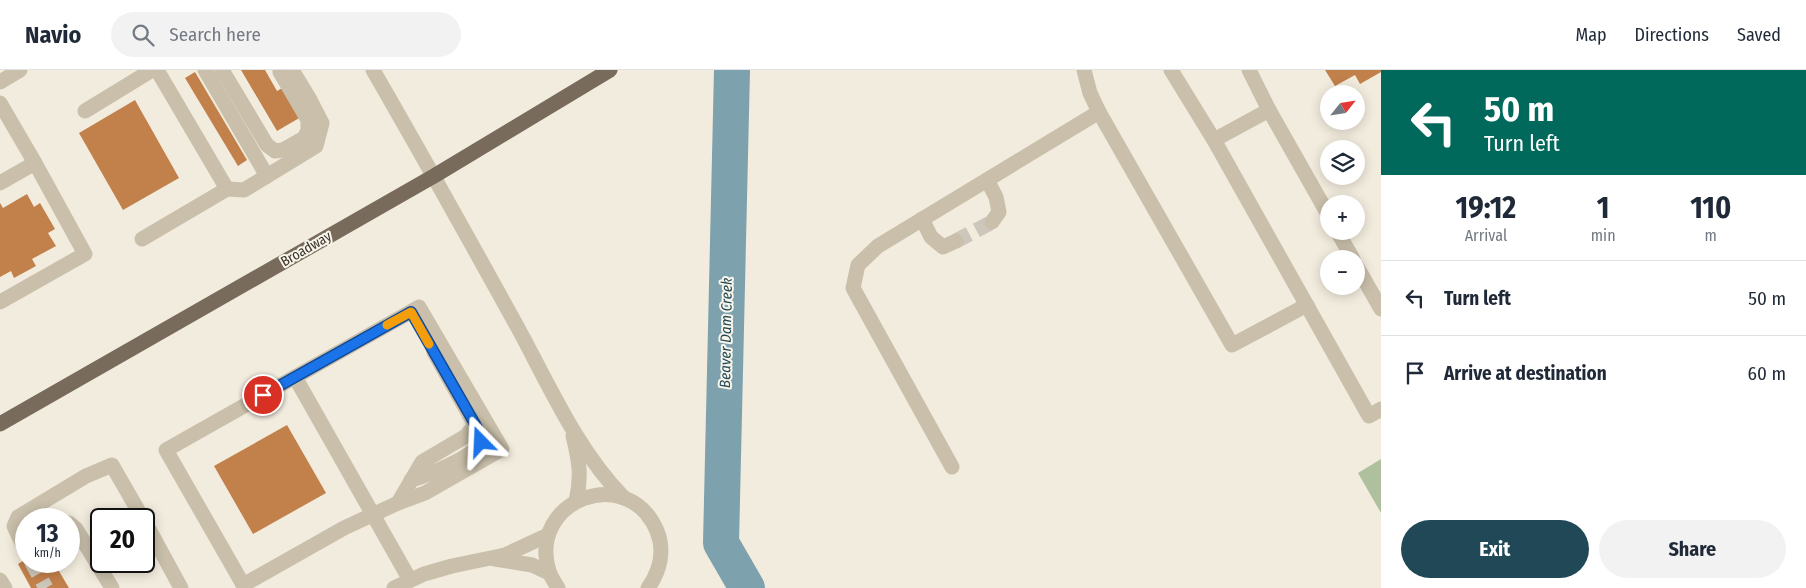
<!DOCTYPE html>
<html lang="en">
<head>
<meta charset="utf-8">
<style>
	:root { --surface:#fff; --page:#f2f2f3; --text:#1f2937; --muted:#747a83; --line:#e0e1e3; --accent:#204857 }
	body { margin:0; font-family:"Fira Sans Condensed",sans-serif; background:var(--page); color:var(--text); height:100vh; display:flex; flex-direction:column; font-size:19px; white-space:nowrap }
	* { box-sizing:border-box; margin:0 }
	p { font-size:16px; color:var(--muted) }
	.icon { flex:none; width:28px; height:28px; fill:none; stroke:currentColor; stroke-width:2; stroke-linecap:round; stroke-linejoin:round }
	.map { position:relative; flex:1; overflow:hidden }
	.side { display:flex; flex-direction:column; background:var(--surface); width:425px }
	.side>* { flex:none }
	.hud { background:#00695c; color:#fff; overflow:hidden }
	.needle { width:32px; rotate:60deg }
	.tools { position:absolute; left:1320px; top:15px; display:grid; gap:10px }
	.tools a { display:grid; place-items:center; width:45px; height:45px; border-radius:50%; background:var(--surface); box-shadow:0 2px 12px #0003; font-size:25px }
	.speed { position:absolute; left:15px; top:438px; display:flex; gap:10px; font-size:25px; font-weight:700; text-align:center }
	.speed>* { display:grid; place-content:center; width:65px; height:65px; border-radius:50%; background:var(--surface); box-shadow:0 2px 12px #0003; line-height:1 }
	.speed small { font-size:12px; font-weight:400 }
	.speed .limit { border:2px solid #111; border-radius:8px; background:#fff; color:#111 }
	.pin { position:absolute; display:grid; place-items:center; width:42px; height:42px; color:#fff; margin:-21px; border:2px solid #fff; border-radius:50%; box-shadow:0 1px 5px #0007 }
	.me { position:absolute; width:55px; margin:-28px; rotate:339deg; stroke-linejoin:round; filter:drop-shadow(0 0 4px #0008) }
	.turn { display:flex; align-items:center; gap:18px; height:105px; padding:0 20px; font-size:22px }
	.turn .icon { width:65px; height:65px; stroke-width:2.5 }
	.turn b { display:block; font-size:35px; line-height:42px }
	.eta { display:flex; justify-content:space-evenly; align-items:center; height:85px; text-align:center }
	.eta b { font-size:30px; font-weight:700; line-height:35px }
	.primary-button { display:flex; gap:10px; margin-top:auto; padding:10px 20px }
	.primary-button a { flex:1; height:58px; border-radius:30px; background:var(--accent); color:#fff; font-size:20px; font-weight:700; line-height:58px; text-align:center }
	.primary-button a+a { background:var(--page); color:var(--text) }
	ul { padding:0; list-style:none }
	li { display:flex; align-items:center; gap:15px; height:75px; padding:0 20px; border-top:1px solid var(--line) }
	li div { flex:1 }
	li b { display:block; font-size:19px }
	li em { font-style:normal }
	header { display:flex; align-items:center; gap:30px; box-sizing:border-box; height:70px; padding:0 25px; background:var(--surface); border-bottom:1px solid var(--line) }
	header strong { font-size:24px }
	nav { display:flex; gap:28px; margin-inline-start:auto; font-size:18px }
	.search { width:350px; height:45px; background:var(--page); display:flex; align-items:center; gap:12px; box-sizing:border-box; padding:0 18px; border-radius:28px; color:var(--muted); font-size:19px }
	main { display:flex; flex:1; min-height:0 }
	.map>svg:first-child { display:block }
</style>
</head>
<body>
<header>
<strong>Navio</strong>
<div class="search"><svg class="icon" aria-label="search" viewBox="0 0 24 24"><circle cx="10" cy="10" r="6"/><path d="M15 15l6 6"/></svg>Search here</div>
<nav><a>Map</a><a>Directions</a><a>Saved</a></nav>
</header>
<main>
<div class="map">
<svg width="1381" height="518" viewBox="0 0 1381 518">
	<rect width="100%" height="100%" fill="#f2ecde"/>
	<path fill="#aec09e" d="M1381 389V443L1358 403Z"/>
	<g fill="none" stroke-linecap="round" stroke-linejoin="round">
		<path stroke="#7da2ae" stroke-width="36" d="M732 0 721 473 747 518"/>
	</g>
	<g fill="#c2804b">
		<path d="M241 0H265L277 21 284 17 301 47 277 61Z"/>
		<path d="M1325 0H1381V2L1360 14 1355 5 1335 16Z"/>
		<path d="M195 2 247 90 238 96 185 8Z"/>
		<path d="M135 30 179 108 123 140 79 63Z"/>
		<path d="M27 124 34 137 40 133 55 159 48 163 56 176 32 189 36 196 14 208 11 201 0 207V133L3 138Z"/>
		<path d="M287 355 326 423 253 464 214 396Z"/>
		<path d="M26 489V491H53L69 518H31L18 494Z"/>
	</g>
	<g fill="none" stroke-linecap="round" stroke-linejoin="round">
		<g stroke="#cdc6ba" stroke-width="15" stroke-dasharray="15 8" stroke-linecap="butt">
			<path d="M956 171 992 152"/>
			<path d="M31 491 46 518"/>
		</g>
		<g stroke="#c9bfaa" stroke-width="15">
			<path d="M157 0 227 119 244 120 316 76 322 53 309 28 292 0"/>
			<path d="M205 0 267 106"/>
			<path d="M222 0 267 75 275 81 283 80 304 68 308 61V50L280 2V0"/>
			<path d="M373 0C422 85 470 171 518 258 549 315 577 380 624 428"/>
			<path d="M1084 0 1090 23 1099 42 1232 275 1307 235"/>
			<path d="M1171 0 1214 70 1369 346 1381 339"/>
			<path d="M1249 0 1269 40 1329 146"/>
			<path d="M0 12 20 0"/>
			<path d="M0 33 35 93 0 113"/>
			<path d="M85 41 152 0"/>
			<path d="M1214 70 1269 40"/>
			<path d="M987 110 996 127 999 142 992 152"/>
			<path d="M922 149 931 167 943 177 956 171"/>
			<path d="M1337 161 1353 189"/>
			<path d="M142 169 227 119"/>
			<path d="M1356 195 1381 239"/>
			<path d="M0 232 85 184 35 93"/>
			<path d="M573 366C579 390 582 407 576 431"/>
			<path d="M952 397 853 218 858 195 878 176 1099 42"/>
			<path d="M411 410C426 406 474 387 480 373 483 367 478 360 475 355"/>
			<path d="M398 433 422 392 466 366 475 355 434 282"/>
			<path d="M144 450 181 518"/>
			<path d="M69 453 76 459 112 518"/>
			<path d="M26 482 14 456 18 447 86 406 112 395 143 449"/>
			<path d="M495 489 532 495 549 503"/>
			<path d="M0 510 5 518"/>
			<path d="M243 515 344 458 398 433 425 423 502 379 419 237 295 307"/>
			<path d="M245 518 166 380 295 307 410 510"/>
			<path d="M394 518 424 504 452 496 505 485 548 465"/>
			<path d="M558 518C555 513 551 507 549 501 527 430 628 392 657 461 665 481 660 501 648 518"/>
		</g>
		<path stroke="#786b5b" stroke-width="15" d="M0 354 434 106 610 0"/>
	</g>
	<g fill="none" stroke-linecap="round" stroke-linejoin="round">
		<g stroke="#114b97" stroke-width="12">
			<path id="route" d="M263 325 411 242 475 354 481 366V372"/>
		</g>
		<use href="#route" stroke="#1a73e8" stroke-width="9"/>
		<path stroke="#f59e0b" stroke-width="9" d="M387 255 411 242 429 274"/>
	</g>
	<g text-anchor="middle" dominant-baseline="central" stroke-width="4" stroke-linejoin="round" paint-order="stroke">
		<g font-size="14" fill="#373029" stroke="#f9f5ea">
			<text transform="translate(306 179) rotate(-30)">Broadway</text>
		</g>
		<g font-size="15" font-style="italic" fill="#204857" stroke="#f9f5ea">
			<text transform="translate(726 263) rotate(-89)">Beaver Dam Creek</text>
		</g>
	</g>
</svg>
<div class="tools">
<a><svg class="needle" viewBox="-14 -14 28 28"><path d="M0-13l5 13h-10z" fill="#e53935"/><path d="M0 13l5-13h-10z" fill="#747a83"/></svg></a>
<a><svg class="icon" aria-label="layers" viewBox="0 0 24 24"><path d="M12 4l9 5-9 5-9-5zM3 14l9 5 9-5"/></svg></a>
<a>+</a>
<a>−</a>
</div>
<div class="speed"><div>13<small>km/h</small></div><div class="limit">20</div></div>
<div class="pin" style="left:263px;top:325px;background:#d93025"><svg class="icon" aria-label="arrive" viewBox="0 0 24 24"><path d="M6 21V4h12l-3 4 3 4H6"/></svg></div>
<svg class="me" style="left:481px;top:372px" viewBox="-20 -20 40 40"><path d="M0-17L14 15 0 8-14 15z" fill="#1a73e8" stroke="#fff" stroke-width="4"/></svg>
</div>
<section class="side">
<div class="hud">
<div class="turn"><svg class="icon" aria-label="left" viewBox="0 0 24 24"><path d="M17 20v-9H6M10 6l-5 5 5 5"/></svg><div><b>50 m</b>Turn left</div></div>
</div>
<div class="eta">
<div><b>19:12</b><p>Arrival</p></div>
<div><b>1</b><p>min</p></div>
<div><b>110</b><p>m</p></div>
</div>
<ul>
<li><svg class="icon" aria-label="left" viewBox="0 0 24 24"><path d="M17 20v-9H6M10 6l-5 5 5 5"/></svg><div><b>Turn left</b></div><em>50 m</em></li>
<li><svg class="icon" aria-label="arrive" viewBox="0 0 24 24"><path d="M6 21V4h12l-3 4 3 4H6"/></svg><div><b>Arrive at destination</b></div><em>60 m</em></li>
</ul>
<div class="primary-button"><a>Exit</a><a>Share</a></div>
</section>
</main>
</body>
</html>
